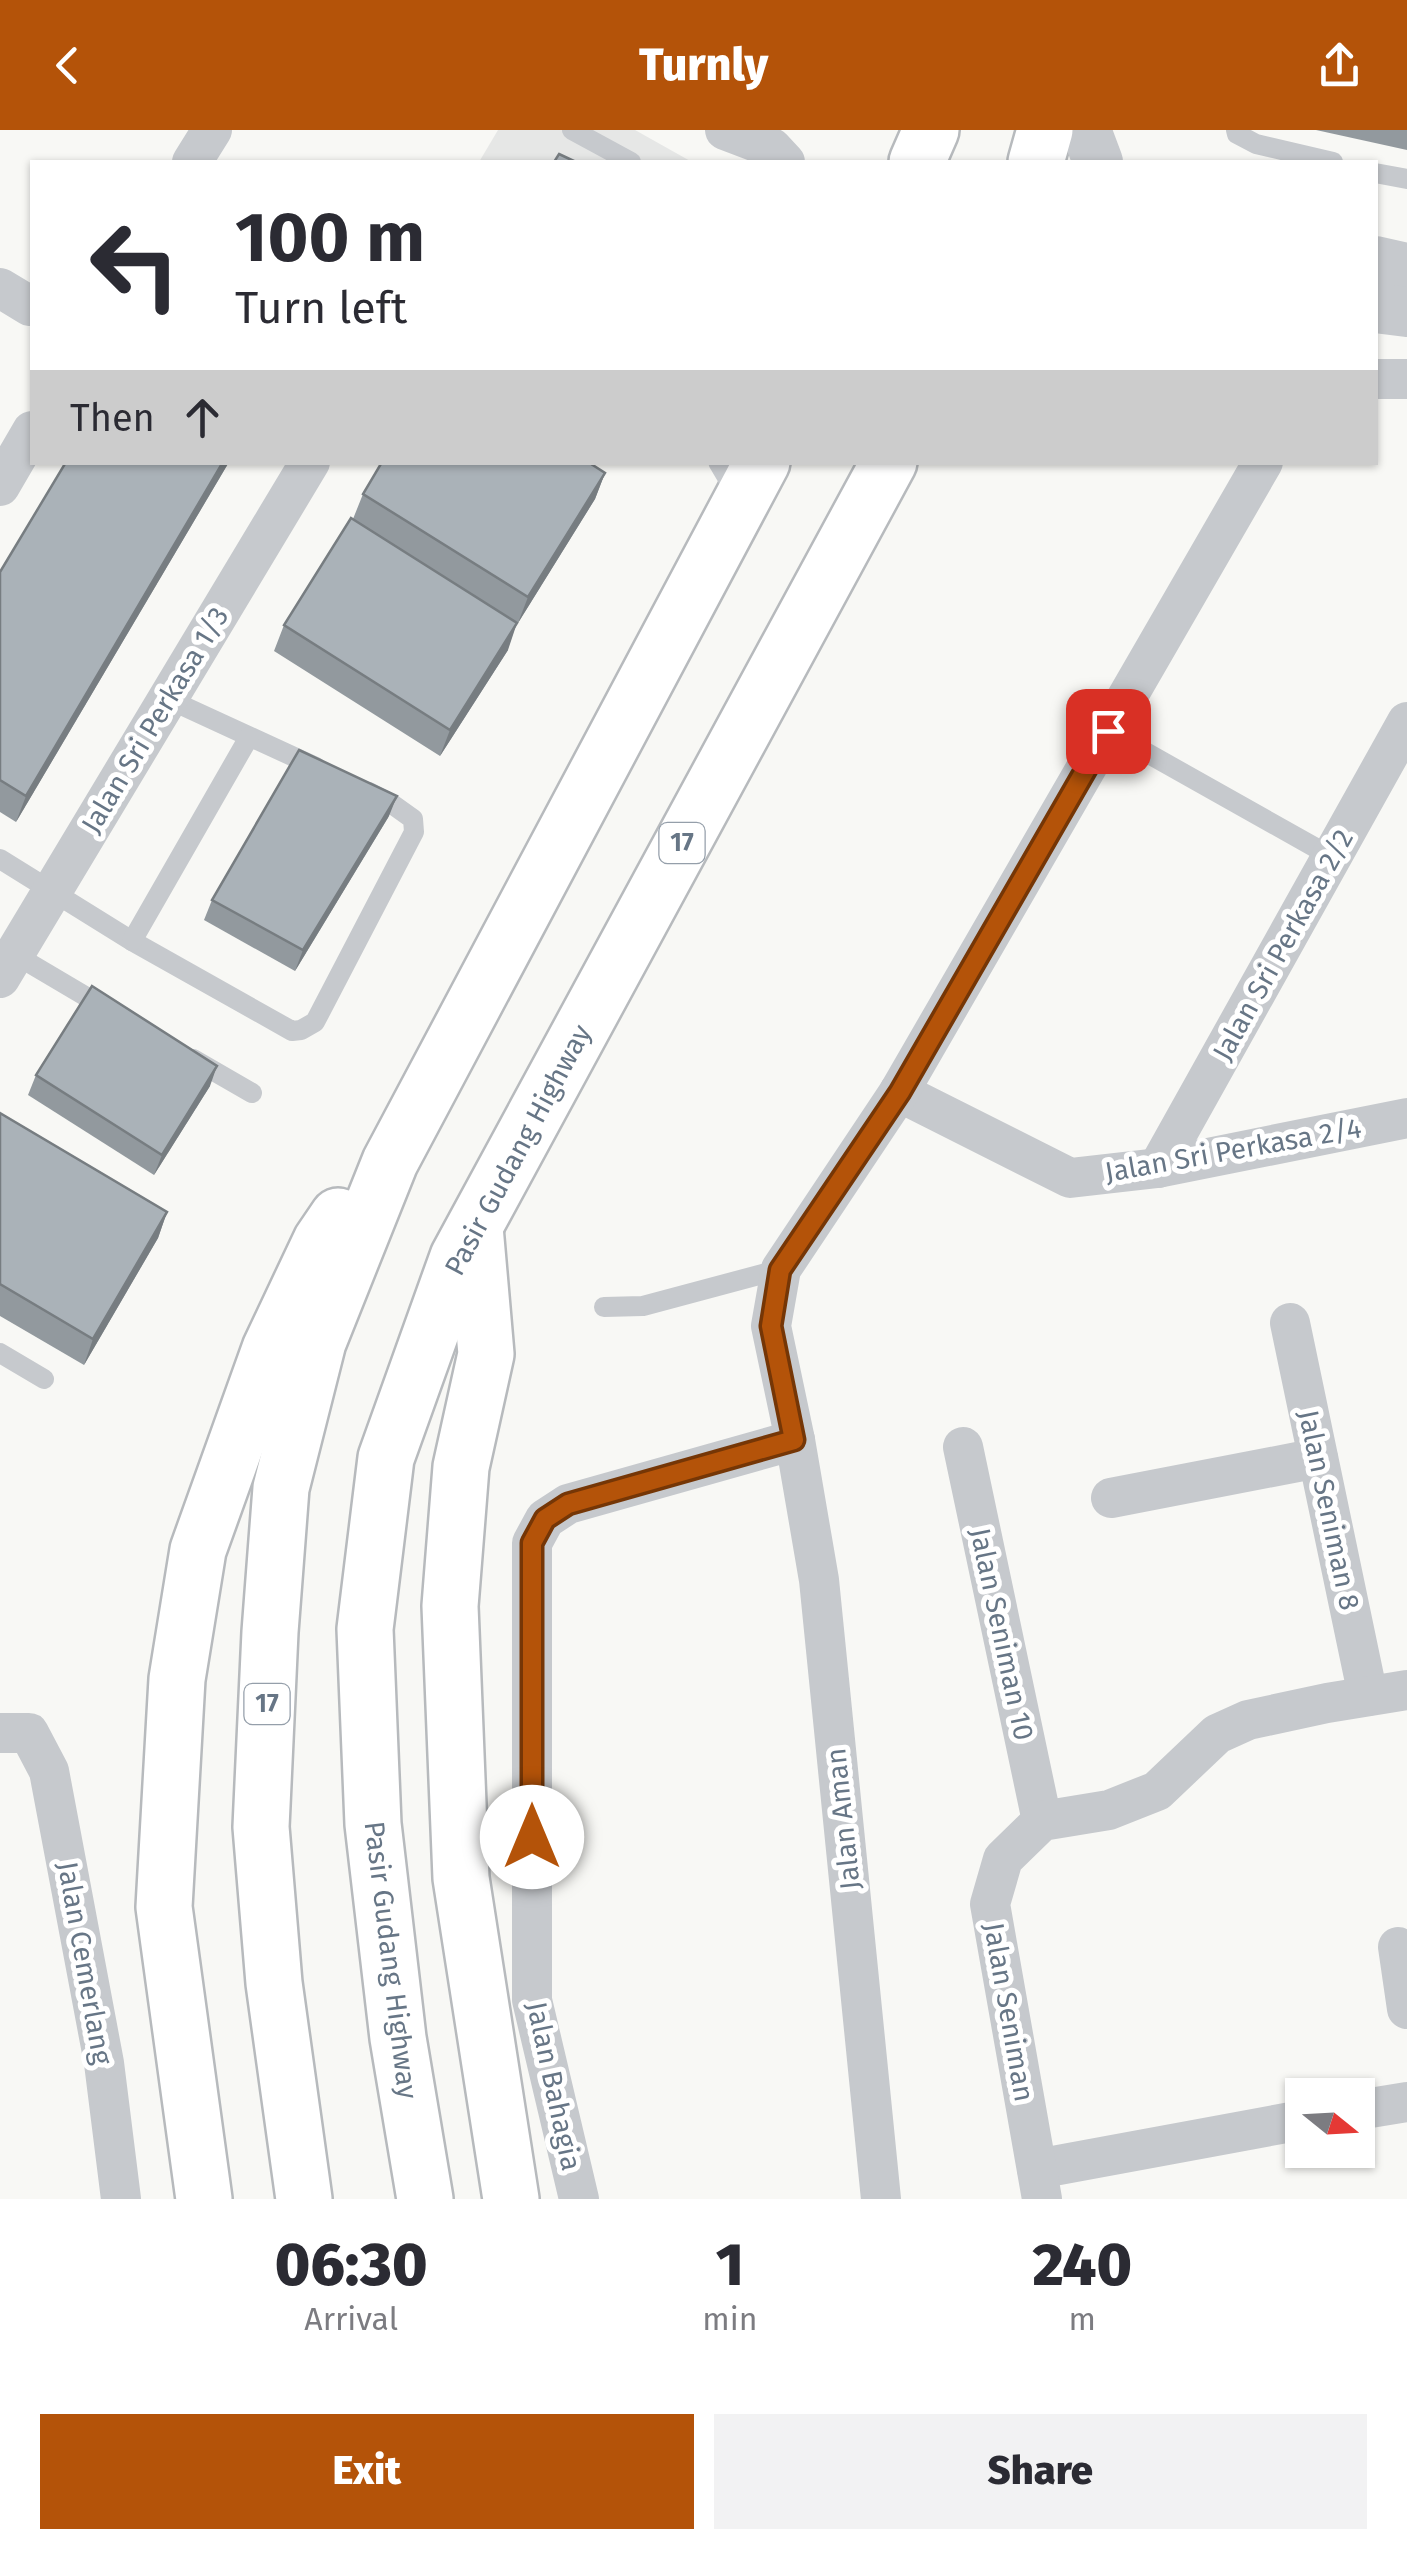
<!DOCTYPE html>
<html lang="en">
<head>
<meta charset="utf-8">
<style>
	:root { --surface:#fff; --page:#f2f2f3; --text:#2b2b33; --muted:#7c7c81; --accent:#b45309 }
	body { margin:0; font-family:"Fira Sans",sans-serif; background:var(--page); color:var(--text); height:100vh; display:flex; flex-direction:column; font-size:38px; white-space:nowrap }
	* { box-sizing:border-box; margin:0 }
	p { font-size:32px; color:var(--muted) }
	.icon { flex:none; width:55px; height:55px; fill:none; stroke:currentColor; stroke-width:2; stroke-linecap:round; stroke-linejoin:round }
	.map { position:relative; height:2069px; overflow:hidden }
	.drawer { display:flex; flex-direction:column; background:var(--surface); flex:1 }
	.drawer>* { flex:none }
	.top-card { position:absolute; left:30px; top:30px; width:1348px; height:305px; border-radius:0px; box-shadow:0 2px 8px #0004; background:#fff; color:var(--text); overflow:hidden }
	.needle { width:65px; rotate:108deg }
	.fabs { position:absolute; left:1285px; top:1948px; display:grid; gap:20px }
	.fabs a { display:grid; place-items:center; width:90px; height:90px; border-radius:0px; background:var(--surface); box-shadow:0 2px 8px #0004; font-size:50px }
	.pin { position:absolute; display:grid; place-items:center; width:85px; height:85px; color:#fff; margin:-42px; border-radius:20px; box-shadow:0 5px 15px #0006 }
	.me { position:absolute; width:110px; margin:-55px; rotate:0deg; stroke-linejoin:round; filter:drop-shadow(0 0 8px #0008) }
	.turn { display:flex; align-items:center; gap:35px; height:210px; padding:0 40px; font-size:45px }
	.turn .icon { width:130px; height:130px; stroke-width:2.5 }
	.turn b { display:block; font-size:70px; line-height:85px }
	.then { display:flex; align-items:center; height:95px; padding:0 40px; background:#0003; gap:20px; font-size:38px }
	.eta { display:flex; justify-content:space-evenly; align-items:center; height:170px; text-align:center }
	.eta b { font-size:60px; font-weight:800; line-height:70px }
	.cta { display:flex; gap:20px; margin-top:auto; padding:20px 40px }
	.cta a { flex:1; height:115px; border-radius:0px; background:var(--accent); color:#fff; font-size:40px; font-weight:800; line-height:115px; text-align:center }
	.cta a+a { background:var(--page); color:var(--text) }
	header { display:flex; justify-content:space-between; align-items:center; height:130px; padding:0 40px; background:var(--accent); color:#fff; font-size:45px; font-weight:800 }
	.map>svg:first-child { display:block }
</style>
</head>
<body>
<header><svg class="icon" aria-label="back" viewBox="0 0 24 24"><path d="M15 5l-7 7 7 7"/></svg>Turnly<svg class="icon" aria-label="share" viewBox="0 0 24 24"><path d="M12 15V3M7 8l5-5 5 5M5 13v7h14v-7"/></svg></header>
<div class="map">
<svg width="1407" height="2069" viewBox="0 0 1407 2069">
	<rect width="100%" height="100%" fill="#f8f8f5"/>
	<path fill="#e6e7e6" d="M498 0H635L692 32H479Z"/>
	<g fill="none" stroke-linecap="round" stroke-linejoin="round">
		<g stroke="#b7babd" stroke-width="60">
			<g id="trunk">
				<path d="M917 32 931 0"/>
				<path d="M1036 32 1045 0"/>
				<path d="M475 1097 486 1224 461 1337 450 1476 461 1748 511 2069"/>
				<path d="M204 2069 164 1777 177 1549 198 1420 270 1219 321 1111 338 1086"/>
				<path d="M304 2069 274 1853 261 1697 270 1502 281 1358 318 1212 390 1032 762 332"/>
				<path d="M425 2069 398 1908 373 1694 365 1499 386 1328 458 1127 889 332"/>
			</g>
		</g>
		<g stroke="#c6c9cd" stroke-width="20">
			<path d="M572 0 631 32"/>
			<path d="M1236 0 1237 4 1256 14 1333 32"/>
			<path d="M1375 43 1407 49"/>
			<path d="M718 332 738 366"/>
			<path d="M168 569 316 637"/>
			<path d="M1108 601 1332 727"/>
			<path d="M0 729 132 811 292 901 301 900 315 892 414 702 413 689 392 674 369 662"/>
			<path d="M132 811 249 607"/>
			<path d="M14 824 107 879"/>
			<path d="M193 929 252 963"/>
			<path d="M604 1177 643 1176 781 1139"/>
			<path d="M0 1223 44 1249"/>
		</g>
		<g stroke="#c6c9cd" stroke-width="40">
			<path d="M725 0 772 18 785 32"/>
			<path d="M192 32 212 0"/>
			<path d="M0 158 30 176"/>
			<path d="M1375 249H1407"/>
			<path d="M0 356 32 301"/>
			<path d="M0 848 310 332"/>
			<path d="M899 962 1070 1048 1158 1038 1407 988"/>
			<path d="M1158 1038 1407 592"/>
			<path d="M1290 1193 1368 1566"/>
			<path d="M963 1317 1042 1691"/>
			<path d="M1111 1368 1318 1328"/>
			<path d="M0 1603H29L49 1641 104 1933 121 2069"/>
			<path d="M1398 1817 1407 1879"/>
			<path d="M1358 1980 1407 1972"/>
			<path d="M1037 2039 1302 1990"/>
			<path d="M579 2069 532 1870V1413L545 1389 568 1374 795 1310"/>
			<path d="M881 2069 819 1450 795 1310 771 1196 781 1139 899 962 1263 332"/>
			<path d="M1042 2069 990 1774 1003 1729 1042 1691 1109 1680 1157 1661 1217 1604 1248 1590 1327 1573 1407 1560"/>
		</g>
		<g stroke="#c6c9cd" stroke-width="50">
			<path d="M1086 0 1098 32"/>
			<path d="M1375 131 1407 138"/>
			<path d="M1375 178 1407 182"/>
		</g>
		<use href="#trunk" stroke="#fff" stroke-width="55"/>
	</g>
	<g fill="#92999e">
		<path d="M1316 0H1407V20Z"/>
		<path d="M229 332 16 692 0 682V442Z"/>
		<path d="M605 343 595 369 518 493 399 418 508 520 440 626 274 521 284 495 353 389 363 364Z"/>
		<path d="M389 686 295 841 204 790 212 770Z"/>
		<path d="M36 945 210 956 154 1045 28 965Z"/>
		<path d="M0 983 167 1082 158 1108 84 1235 0 1186Z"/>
	</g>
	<g fill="#777d81">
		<path d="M223 332H229L16 692 26 666Z"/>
		<path d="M605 343 595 369 518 493 528 467Z"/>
		<path d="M517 493 508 520 440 626 450 600Z"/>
		<path d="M397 666 389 686 295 841 303 820Z"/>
		<path d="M217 936 210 956 154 1045 162 1025Z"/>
		<path d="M167 1082 158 1108 84 1235 93 1209Z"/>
	</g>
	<g fill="#aab2b8" stroke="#777d81" stroke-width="2.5">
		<path d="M559 24 576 32H554Z"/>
		<path d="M66 332H223L26 666 0 650V442Z"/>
		<path d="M382 332H588L605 343 528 467 363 364Z"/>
		<path d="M351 388 517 493 450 600 284 495Z"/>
		<path d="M299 620 397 666 303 820 212 770Z"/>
		<path d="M92 856 217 936 162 1025 36 945Z"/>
		<path d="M0 983 167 1082 93 1209 0 1154Z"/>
	</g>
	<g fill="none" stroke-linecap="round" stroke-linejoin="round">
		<g stroke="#753606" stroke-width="25">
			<path id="route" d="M532 1707V1413L545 1389 568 1374 794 1310 771 1196 780 1140 900 962 1108 601"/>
		</g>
		<use href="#route" stroke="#b45309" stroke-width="18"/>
	</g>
	<g text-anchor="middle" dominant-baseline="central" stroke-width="10" stroke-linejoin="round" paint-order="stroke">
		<g fill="#fff" stroke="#959faa" stroke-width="2.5">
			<rect x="659.5" y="693" width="45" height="40" rx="8"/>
			<rect x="244.5" y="1554" width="45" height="40" rx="8"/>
		</g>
		<g font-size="25" font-weight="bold" fill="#677686">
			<text x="682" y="713">17</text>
			<text x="267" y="1574">17</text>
		</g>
		<g font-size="28" fill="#677686" stroke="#fff">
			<text transform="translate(155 590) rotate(-59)">Jalan Sri Perkasa 1/3</text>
			<text transform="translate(1283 815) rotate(-61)">Jalan Sri Perkasa 2/2</text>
			<text transform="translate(518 1020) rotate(-62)">Pasir Gudang Highway</text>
			<text transform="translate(1233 1020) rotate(-10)">Jalan Sri Perkasa 2/4</text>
			<text transform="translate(1329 1380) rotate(78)">Jalan Seniman 8</text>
			<text transform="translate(1002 1504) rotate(78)">Jalan Seniman 10</text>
			<text transform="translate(843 1689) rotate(-96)">Jalan Aman</text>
			<text transform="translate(391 1830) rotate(83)">Pasir Gudang Highway</text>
			<text transform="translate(85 1833) rotate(80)">Jalan Cemerlang</text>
			<text transform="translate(1009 1882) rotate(80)">Jalan Seniman</text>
			<text transform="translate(554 1956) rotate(78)">Jalan Bahagia</text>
		</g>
	</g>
</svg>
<div class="fabs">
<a><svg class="needle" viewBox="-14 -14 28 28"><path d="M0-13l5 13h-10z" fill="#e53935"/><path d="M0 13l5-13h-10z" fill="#7c7c81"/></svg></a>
</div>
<div class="pin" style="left:1108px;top:601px;background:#d93025"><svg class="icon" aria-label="arrive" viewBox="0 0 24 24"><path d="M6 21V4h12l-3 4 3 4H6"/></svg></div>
<svg class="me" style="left:532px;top:1707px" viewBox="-20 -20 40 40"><circle r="19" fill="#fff"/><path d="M0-13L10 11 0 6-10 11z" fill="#b45309"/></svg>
<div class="top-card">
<div class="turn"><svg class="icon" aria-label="left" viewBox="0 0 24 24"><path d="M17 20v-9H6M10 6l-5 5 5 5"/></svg><div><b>100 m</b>Turn left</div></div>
<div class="then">Then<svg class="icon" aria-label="ahead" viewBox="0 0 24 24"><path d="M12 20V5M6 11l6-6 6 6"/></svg></div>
</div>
</div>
<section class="drawer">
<div class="eta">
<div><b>06:30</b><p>Arrival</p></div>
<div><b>1</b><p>min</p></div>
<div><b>240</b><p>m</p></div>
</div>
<div class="cta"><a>Exit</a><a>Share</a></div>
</section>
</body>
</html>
